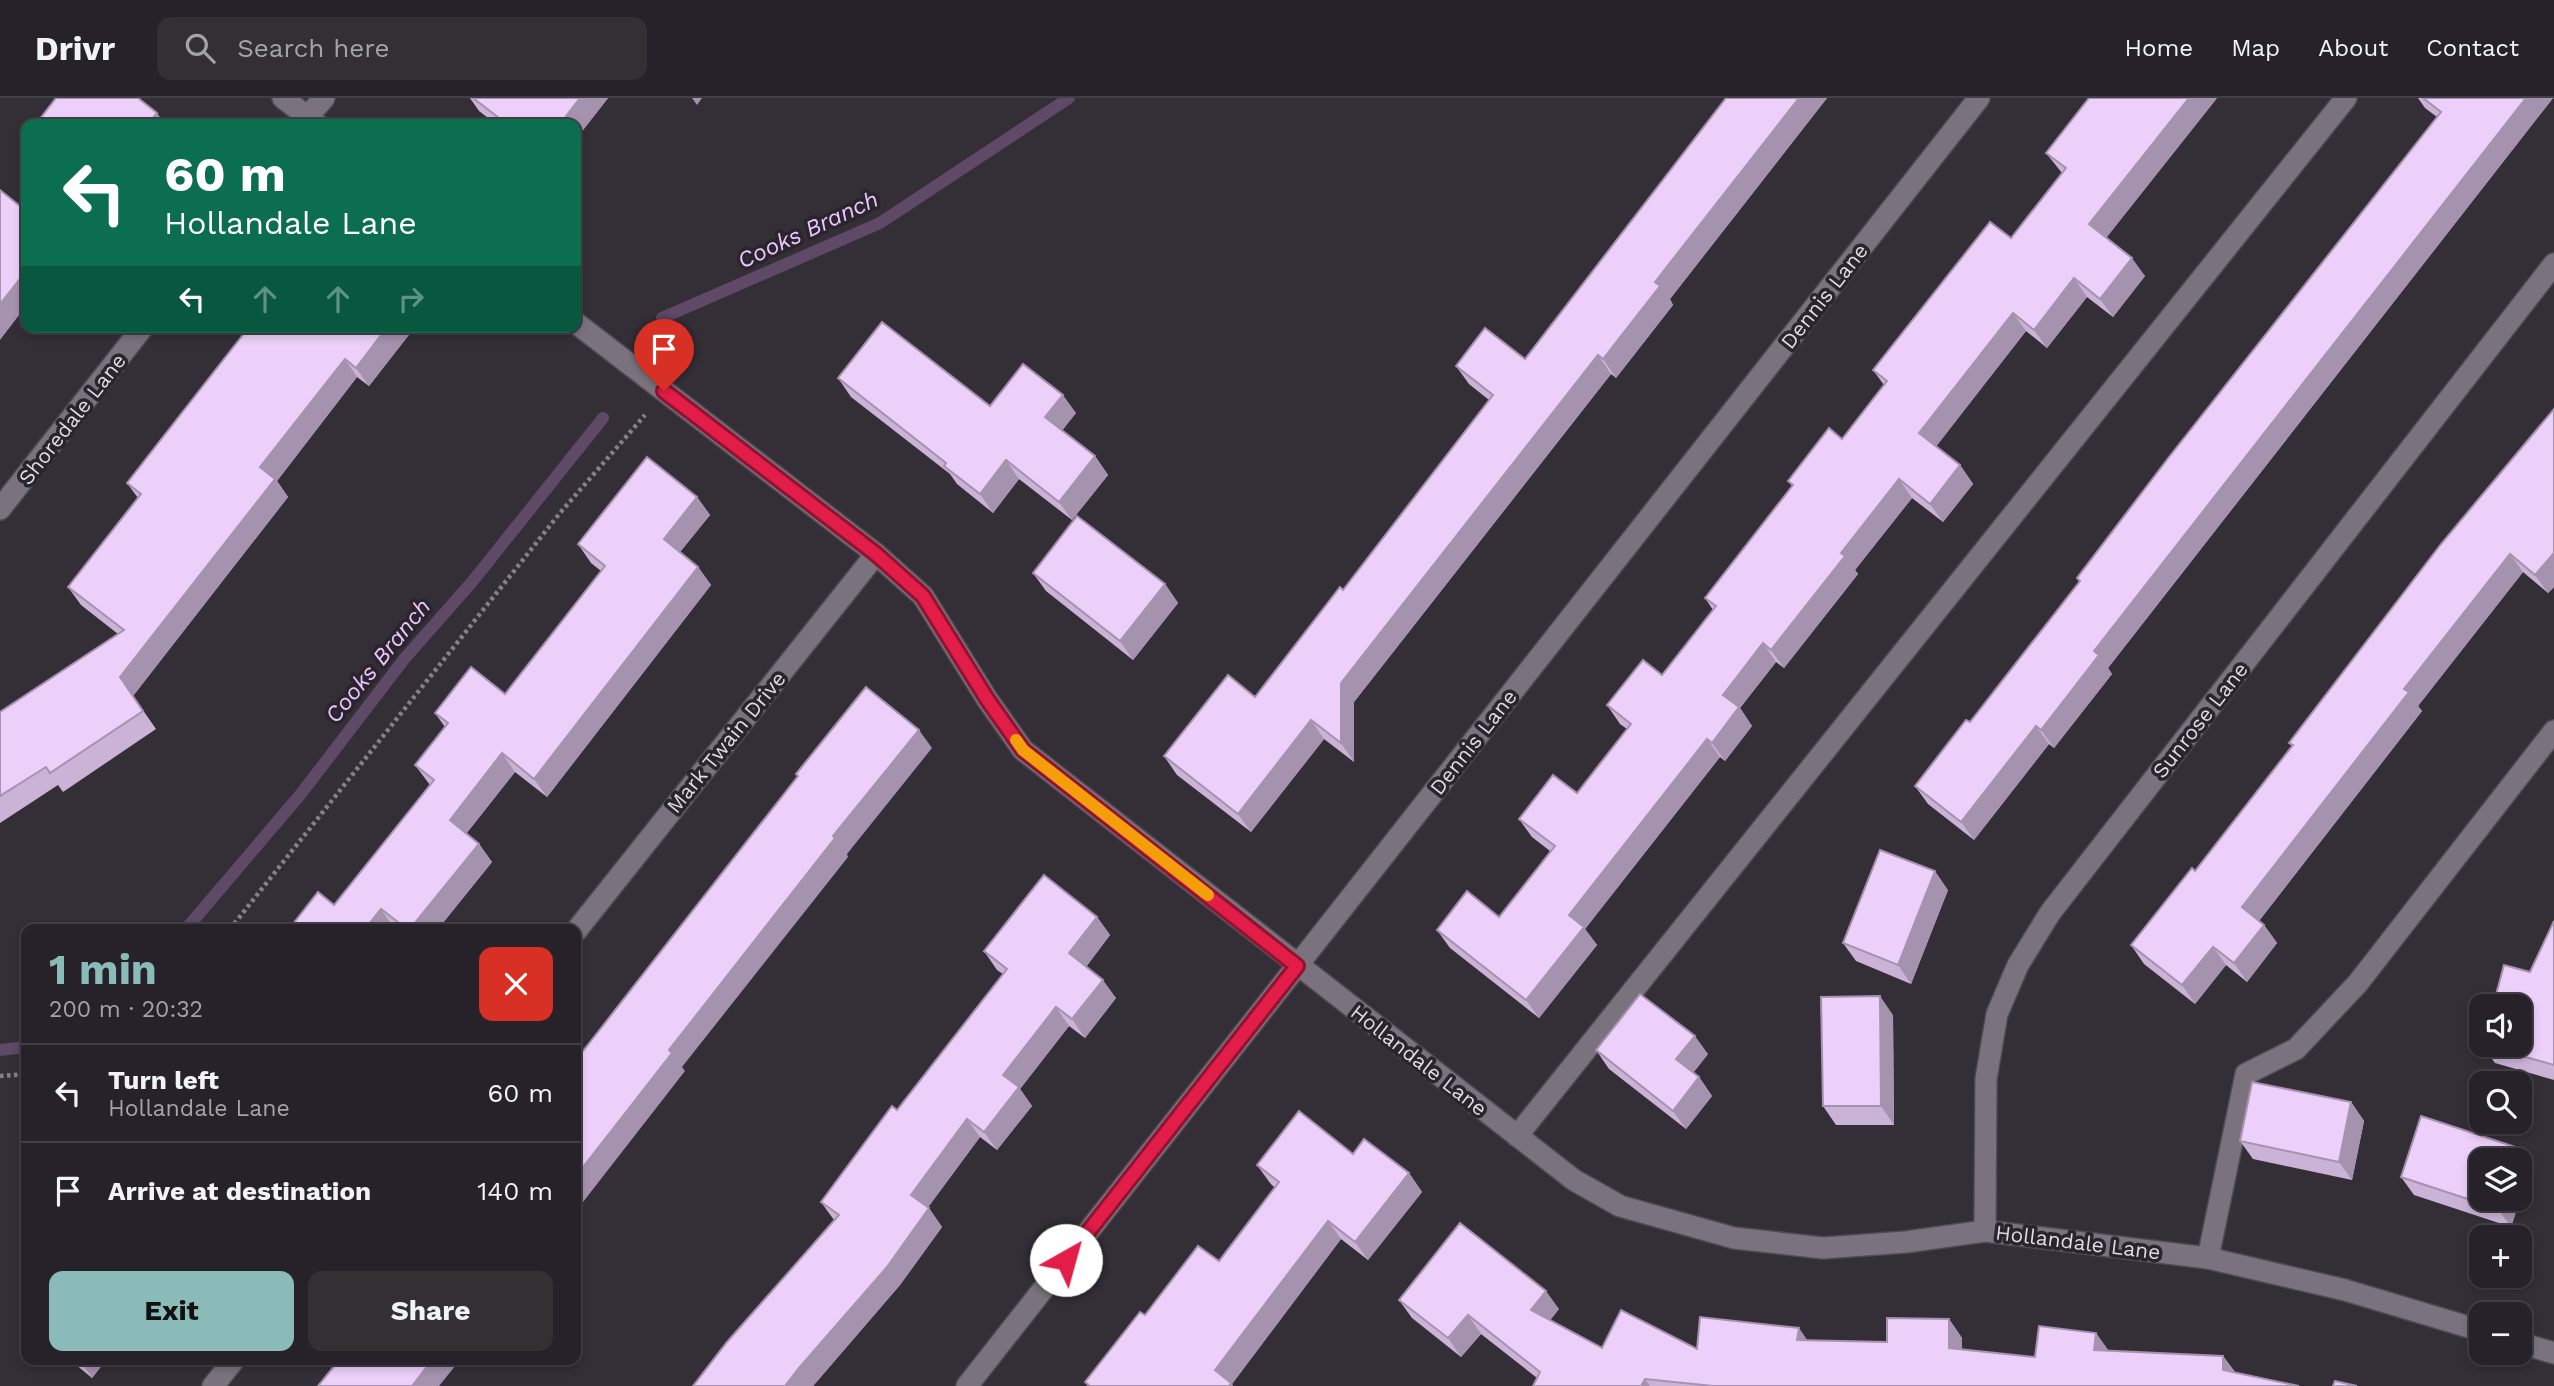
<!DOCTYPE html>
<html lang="en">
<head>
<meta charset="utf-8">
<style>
	:root { --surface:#272229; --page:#332f35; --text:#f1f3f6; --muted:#a4a4a8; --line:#433f46; --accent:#8bbbb9 }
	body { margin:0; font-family:"Work Sans",sans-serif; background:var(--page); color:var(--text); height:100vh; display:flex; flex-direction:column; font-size:26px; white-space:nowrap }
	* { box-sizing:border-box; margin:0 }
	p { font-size:23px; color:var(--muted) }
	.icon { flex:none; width:38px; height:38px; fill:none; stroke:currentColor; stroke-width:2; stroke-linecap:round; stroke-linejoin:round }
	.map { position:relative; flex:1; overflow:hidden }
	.sheet { position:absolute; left:21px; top:826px; width:560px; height:441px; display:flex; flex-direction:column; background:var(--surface); border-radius:14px; box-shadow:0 4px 10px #0003,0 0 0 2px var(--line) }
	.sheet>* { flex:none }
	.hud { position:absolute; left:21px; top:21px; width:560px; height:214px; border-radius:14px; box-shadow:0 4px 10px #0003,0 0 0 2px var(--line); background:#0b6e4f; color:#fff; overflow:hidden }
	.fabs { position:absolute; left:2469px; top:896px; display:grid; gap:14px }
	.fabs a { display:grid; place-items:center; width:63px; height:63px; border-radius:14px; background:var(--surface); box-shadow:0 4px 10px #0003,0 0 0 2px var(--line); font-size:35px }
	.pin { position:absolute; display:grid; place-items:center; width:60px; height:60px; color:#fff; margin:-72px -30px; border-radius:50% 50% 50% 0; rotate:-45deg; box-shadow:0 0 7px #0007 }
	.pin .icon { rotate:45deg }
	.me { position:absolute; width:77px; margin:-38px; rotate:38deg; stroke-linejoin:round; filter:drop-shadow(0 0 5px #0008) }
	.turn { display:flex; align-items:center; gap:24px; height:147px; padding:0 28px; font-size:32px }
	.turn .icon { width:91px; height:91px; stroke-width:2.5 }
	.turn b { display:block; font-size:49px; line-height:60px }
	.lanes { display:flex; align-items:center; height:66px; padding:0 28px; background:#0003; justify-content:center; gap:35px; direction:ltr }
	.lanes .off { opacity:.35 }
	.round { display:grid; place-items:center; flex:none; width:74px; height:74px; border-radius:14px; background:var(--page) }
	.summary { display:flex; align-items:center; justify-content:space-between; height:119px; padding:0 28px }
	h1 { font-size:42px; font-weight:700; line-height:52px; color:var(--accent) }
	.primary-button { display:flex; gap:14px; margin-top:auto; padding:14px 28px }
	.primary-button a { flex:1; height:80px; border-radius:14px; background:var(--accent); color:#111; font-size:28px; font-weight:700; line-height:80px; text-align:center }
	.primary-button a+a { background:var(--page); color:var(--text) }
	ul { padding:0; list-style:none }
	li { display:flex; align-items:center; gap:21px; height:98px; padding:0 28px; border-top:2px solid var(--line) }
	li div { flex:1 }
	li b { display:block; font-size:26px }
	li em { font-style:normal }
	header { display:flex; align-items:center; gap:42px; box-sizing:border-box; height:98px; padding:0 35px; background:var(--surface); border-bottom:2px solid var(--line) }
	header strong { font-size:33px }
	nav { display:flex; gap:38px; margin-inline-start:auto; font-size:24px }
	.search { width:490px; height:63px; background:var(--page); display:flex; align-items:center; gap:18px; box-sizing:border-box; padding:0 24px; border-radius:14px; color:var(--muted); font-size:26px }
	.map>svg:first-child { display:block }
</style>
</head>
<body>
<header>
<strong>Drivr</strong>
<div class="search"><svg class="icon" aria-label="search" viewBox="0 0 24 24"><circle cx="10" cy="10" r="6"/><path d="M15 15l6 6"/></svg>Search here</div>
<nav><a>Home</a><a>Map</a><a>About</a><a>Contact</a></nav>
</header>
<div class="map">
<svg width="2554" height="1288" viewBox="0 0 2554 1288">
	<rect width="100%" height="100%" fill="#342e37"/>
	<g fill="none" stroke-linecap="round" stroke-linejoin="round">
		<g stroke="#5e4966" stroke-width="12">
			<path d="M662 220 880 125 1069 0"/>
			<path d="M186 831 300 697 405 560 472 484 603 320"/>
			<path d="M0 952 26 949"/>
		</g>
		<g stroke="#4f4951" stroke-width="24">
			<g id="minor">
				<path d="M283 0 317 26"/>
				<path d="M301 26 324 0"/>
				<path d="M576 225 876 456 923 498 987 601 1023 652 1574 1082 1620 1108 1734 1140 1823 1150 1906 1144 1985 1133 2208 1160 2345 1192 2482 1233"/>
				<path d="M0 411 143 229"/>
				<path d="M576 833 876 456"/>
				<path d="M1517 1038 2346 0"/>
				<path d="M1985 1133 1986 981 1997 916 2018 867 2050 815 2554 166"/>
				<path d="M2208 1160 2246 976 2296 951 2358 885 2554 633"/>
				<path d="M2520 1245 2554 1255"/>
				<path d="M213 1288 234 1262"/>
				<path d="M967 1288 1979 0"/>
			</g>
		</g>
		<g stroke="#868188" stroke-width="4.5" stroke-dasharray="3.5 3.5" stroke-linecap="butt">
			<path d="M230 831 560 415 645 317"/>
			<path d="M0 978 26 976"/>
		</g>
		<use href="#minor" stroke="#7a737e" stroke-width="21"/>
	</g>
	<g fill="#cbb3d7">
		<path d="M470 0H608L576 41V26H496L479 13Z"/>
		<path d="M1726 0H1827L1670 201 1673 207 1616 280 1611 276 1354 604V664L1324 641 1251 734 1177 677 1164 658 1255 599 1343 492 1489 302 1469 286 1456 268 1525 261Z"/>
		<path d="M2217 0 2106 140 2145 178 2113 219 2087 199 2047 250 2026 233 1936 348 1960 367 1973 386 1943 424 1912 400 1855 472 1858 476 1784 570 1776 564 1740 610 1752 628 1725 663 1720 659 1585 831 1597 847 1539 920 1450 850 1437 832 1499 819 1550 753 1532 739 1519 721 1577 695 1627 631 1620 626 1607 607 1662 577 1713 512 1705 500 1792 388 1788 383 1842 341 1884 287 1873 272 2011 140 2062 75 2046 55Z"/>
		<path d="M2418 0H2553L2108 570 2112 576 2054 650 2049 646 1974 742 1928 706 1915 688 1970 624 2079 484 2077 480 2437 19 2425 10Z"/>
		<path d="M249 229H415L369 288 357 279 277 383 288 399 133 598 156 631 63 694 58 687 0 725V614L118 536 81 507 68 489 138 400 127 385Z"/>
		<path d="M838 280 990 308 1076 315 1062 332 1095 358 1108 377 1072 422 1019 381 993 415 957 386 950 376 851 299Z"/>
		<path d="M2554 311V489L2548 495 2523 474 2418 608 2422 613 2259 823 2264 827 2277 845 2247 884 2226 867 2195 906 2144 866 2131 847 2195 773 2292 648 2289 645Z"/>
		<path d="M697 399 710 417 680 454 698 469 711 487 547 699 515 674 466 736 479 746 492 764 438 831H396L394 830 393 831H289L334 807 430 687 415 667 445 629 435 615 505 596 601 473 591 465 578 446Z"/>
		<path d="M1033 475 1165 486 1178 505 1133 562 1046 493Z"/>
		<path d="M1948 792 1911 886 1856 863 1843 845Z"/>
		<path d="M1097 819 1110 837 1086 869 1116 900 1085 940 1069 928 1020 991 1032 1008 997 1052 980 1039 928 1109 942 1129 900 1187 813 1288H693L834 1122 821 1104 897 1012 1003 876 997 872 984 853Z"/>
		<path d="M2554 823V982L2495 965 2482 947 2530 874Z"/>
		<path d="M1893 917 1894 1027H1836L1823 1008Z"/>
		<path d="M1596 952 1708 956 1693 975 1699 979 1712 998 1686 1031 1609 971Z"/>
		<path d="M2351 1004 2364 1023 2352 1082 2253 1061 2240 1043Z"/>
		<path d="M2518 1050 2531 1068 2511 1129 2414 1097 2401 1079Z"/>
		<path d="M1353 1056 1409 1075 1422 1094 1368 1162 1341 1141 1232 1286 1233 1288H1088L1085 1284 1145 1217 1219 1163 1275 1090 1270 1085 1257 1067Z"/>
		<path d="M1399 1202 1559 1211 1550 1222 1602 1250 1697 1251 1807 1242 1887 1244 1949 1221 1962 1240V1251L2035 1259 2096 1235 2108 1253 2223 1258 2235 1274 2299 1288H1533L1537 1280 1481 1236 1461 1259 1412 1220Z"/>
		<path d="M70 1262H106L92 1280Z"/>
	</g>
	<g fill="#a592af">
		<path d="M580 0H608L576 41V26H560Z"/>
		<path d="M692 0H702L697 7Z"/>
		<path d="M1799 0H1827L1670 201 1673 207 1616 280 1603 261 1655 184Z"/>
		<path d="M2189 0H2217L2102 145 2089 126Z"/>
		<path d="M2526 0H2553L2108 570 2112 576 2054 650 2041 632 2094 553Z"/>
		<path d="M157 15 165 26H148Z"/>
		<path d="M2132 160 2145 178 2113 219 2100 201Z"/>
		<path d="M26 173V208L0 242V206Z"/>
		<path d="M2074 180 2087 199 2047 250 2034 232Z"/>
		<path d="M2013 215 2026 233 1932 354 1919 335Z"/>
		<path d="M387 229H415L369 288 356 270Z"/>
		<path d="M1598 257 1611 276 1354 604V664L1341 645V585Z"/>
		<path d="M345 261 357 279 277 383 288 399 133 598 156 631 120 579 260 369Z"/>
		<path d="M1063 297 1076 315 1058 338 1045 319Z"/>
		<path d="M1095 358 1108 377 1072 422 1059 404Z"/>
		<path d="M1006 362 1019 381 993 415 980 396Z"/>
		<path d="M1960 367 1973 386 1943 424 1930 406Z"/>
		<path d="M1899 381 1912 400 1855 472 1858 476 1784 570 1771 552 1841 455Z"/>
		<path d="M697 399 710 417 676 459 664 441Z"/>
		<path d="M2554 455V489L2548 495 2535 477Z"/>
		<path d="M2510 456 2523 474 2418 608 2422 613 2255 828 2242 809 2404 591Z"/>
		<path d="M698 469 711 487 547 699 534 681Z"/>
		<path d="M1165 486 1178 505 1133 562 1120 543Z"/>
		<path d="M1763 545 1776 564 1740 610 1752 628 1725 663 1712 645 1723 597Z"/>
		<path d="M1311 622 1324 641 1251 734 1238 716Z"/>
		<path d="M2036 628 2049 646 1974 742 1961 724Z"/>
		<path d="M919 632 932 650 847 756 848 759 682 969 685 973 576 1113V1078L669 952 833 738Z"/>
		<path d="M1707 641 1720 659 1585 831 1597 847 1539 920 1526 902 1569 817Z"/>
		<path d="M502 655 515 674 462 741 450 722Z"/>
		<path d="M479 746 492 764 438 831H410Z"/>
		<path d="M1935 773 1948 792 1911 886 1898 867Z"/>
		<path d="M381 811 394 830 393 831H365Z"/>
		<path d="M1097 819 1110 837 1082 874 1069 855Z"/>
		<path d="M2264 827 2277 845 2247 884 2234 865Z"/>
		<path d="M2213 849 2226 867 2195 906 2182 887Z"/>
		<path d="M1103 882 1116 900 1085 940 1072 921Z"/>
		<path d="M1880 898 1893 917 1894 1027 1881 1008Z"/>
		<path d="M1056 909 1069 928 1020 991 1032 1008 997 1052 984 1034 1003 977Z"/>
		<path d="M1695 938 1708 956 1689 980 1676 961Z"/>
		<path d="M1699 979 1712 998 1686 1031 1673 1013Z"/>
		<path d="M2351 1004 2364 1023 2352 1082 2339 1064Z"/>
		<path d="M967 1021 980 1039 924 1115 911 1097Z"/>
		<path d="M2518 1050 2531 1068 2511 1129 2498 1111 2501 1101H2520V1062H2514Z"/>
		<path d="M1409 1075 1422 1094 1368 1162 1355 1144Z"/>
		<path d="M929 1110 942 1129 900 1187 813 1288H785Z"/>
		<path d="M1328 1123 1341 1141 1232 1286 1233 1288H1226L1215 1272Z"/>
		<path d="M1546 1193 1559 1211 1544 1230 1531 1212Z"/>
		<path d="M1468 1217 1481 1236 1461 1259 1448 1240Z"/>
		<path d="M1949 1221 1962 1240V1268L1949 1250Z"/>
		<path d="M1799 1230 1812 1249 1797 1242Z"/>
		<path d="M2096 1235 2109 1253 2094 1252Z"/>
		<path d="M2223 1258 2236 1277 2223 1272Z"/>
		<path d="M80 1262H106L92 1280Z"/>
		<path d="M432 1262H460L439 1288H412Z"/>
		<path d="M1645 1281 1650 1288H1641Z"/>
	</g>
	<g fill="#ecd0fa" stroke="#a592af" stroke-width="2">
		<path d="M56 0H138L157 15 148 26H36Z"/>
		<path d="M473 0H580L560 26H507Z"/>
		<path d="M1726 0H1799L1655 184 1660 188 1603 261 1598 257 1341 585V645L1311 622 1238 716 1164 658 1228 577 1255 599 1340 489 1343 492 1493 297 1456 268 1485 230 1525 261Z"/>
		<path d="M2089 0H2189L2089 126 2132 160 2100 201 2074 180 2034 232 2013 215 1919 335 1960 367 1930 406 1899 381 1841 455 1845 458 1771 552 1763 545 1723 597 1739 609 1712 645 1707 641 1569 817 1584 829 1526 902 1437 832 1467 793 1499 819 1555 748 1519 721 1553 677 1577 695 1631 626 1607 607 1643 562 1662 577 1716 508 1705 500 1793 387 1788 383 1829 330 1842 341 1887 283 1873 272 1990 124 2011 140 2066 70 2046 55Z"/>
		<path d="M2423 0H2526L2094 553 2099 557 2041 632 2036 628 1961 724 1915 688 1966 622 1970 624 2080 483 2077 480 2169 359 2441 14Z"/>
		<path d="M0 92 26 113V173L0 206Z"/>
		<path d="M882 224 990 308 1023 266 1063 297 1045 319 1095 358 1059 404 1006 362 980 396 944 368 946 365 838 280Z"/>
		<path d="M249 229H387L356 270 345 261 260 369 275 381 120 579 143 613 50 675 46 669 0 698V614L124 532 68 489 141 396 127 385Z"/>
		<path d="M2554 311V455L2535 477 2510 456 2404 591 2409 594 2242 809 2264 827 2234 865 2213 849 2182 887 2131 847 2192 770 2195 773 2293 647 2289 645 2441 446Z"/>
		<path d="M647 359 697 399 664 441 698 469 534 681 502 655 450 722 479 746 410 831H407L381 811 365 831H289L318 794 334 807 434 682 415 667 448 625 435 615 471 569 505 596 605 468 578 446Z"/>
		<path d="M1077 418 1165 486 1120 543 1033 475Z"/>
		<path d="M866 589 919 632 833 738 835 740 669 952 672 955 576 1078V962L798 678 796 676Z"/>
		<path d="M1880 752 1935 773 1898 867 1843 845Z"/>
		<path d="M1044 777 1097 819 1069 855 1103 882 1072 921 1056 909 1003 977 1019 989 984 1034 967 1021 911 1097 929 1110 887 1169 799 1270 785 1288H693L727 1244 839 1117 821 1104 892 1008 897 1012 1007 871 984 853Z"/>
		<path d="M2554 823V967L2483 947H2520V908H2493L2504 867 2530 874Z"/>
		<path d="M1640 896 1695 938 1676 961 1699 979 1673 1013 1596 952Z"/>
		<path d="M1880 898 1881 1008H1823L1821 899Z"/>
		<path d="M2252 984 2351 1004 2339 1064 2240 1043Z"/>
		<path d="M1299 1013 1353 1056 1364 1041 1409 1075 1355 1144 1328 1123 1215 1272 1231 1285 1229 1288H1090L1085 1284 1140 1214 1145 1217 1198 1148 1219 1163 1279 1084 1257 1067Z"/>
		<path d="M2421 1018 2518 1050 2514 1062H2482V1101H2501L2498 1111 2401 1079Z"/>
		<path d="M1460 1125 1546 1193 1531 1212 1602 1250 1621 1212 1697 1251 1700 1219 1799 1230 1797 1242 1887 1244V1220L1949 1221V1250L2035 1259 2039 1228 2096 1235 2094 1252 2223 1258V1272L2299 1288H1713L1645 1281 1641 1288H1533L1540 1274 1468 1217 1448 1240 1399 1202Z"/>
		<path d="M339 1262H432L412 1288H318Z"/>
		<path d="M2335 1283 2357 1288H2333Z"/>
	</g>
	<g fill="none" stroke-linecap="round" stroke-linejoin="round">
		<g stroke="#92132f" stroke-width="18">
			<path id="route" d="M664 293 876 456 923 498 987 601 1023 652 1297 868 1066 1162"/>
		</g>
		<use href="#route" stroke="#e11d48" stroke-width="12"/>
		<path stroke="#f59e0b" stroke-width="12" d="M1016 642 1023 652 1208 797"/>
	</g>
	<g text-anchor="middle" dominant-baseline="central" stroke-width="7" stroke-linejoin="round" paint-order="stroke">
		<g font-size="21" fill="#dfdbe1" stroke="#2a242d">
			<text transform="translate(1824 198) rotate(-52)">Dennis Lane</text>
			<text transform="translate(72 321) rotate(-52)">Shoredale Lane</text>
			<text transform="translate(2200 622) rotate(-52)">Sunrose Lane</text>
			<text transform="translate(726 644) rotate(-51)">Mark Twain Drive</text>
			<text transform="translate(1473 644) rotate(-52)">Dennis Lane</text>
			<text transform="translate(1419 962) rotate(38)">Hollandale Lane</text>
			<text transform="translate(2078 1144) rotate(7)">Hollandale Lane</text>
		</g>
		<g font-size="23" font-style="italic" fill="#ebc6ff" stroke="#2a242d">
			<text transform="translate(808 132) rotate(-25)">Cooks Branch</text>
			<text transform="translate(378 563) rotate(-51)">Cooks Branch</text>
		</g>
	</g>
</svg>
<div class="fabs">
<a><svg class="icon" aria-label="sound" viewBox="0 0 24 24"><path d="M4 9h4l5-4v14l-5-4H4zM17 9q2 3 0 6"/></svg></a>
<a><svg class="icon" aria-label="search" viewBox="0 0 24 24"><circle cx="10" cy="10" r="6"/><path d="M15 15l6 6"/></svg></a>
<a><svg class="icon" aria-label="layers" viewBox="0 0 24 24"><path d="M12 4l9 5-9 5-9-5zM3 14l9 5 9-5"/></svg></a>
<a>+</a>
<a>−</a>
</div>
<div class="pin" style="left:664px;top:293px;background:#d93025"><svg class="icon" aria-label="arrive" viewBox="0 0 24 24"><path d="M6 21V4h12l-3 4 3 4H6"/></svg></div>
<svg class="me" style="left:1066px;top:1162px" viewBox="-20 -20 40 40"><circle r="19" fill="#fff"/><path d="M0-13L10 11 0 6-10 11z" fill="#e11d48"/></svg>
<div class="hud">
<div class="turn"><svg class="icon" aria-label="left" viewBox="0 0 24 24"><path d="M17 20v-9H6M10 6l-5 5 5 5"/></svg><div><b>60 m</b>Hollandale Lane</div></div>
<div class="lanes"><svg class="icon" aria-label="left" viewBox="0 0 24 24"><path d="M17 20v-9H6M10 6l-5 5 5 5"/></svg><svg class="icon off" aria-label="ahead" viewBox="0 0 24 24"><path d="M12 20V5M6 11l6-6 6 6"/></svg><svg class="icon off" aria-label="ahead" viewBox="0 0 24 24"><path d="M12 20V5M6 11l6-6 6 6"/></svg><svg class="icon off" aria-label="right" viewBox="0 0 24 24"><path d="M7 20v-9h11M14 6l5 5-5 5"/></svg></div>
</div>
<section class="sheet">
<div class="summary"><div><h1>1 min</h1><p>200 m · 20:32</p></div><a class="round" style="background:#d93025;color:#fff"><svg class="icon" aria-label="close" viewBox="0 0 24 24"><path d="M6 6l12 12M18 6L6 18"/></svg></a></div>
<ul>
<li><svg class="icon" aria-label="left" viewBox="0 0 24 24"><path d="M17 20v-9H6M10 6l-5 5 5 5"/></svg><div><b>Turn left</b><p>Hollandale Lane</p></div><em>60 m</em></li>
<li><svg class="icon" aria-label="arrive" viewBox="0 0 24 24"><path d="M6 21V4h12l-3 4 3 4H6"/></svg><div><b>Arrive at destination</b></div><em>140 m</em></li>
</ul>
<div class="primary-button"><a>Exit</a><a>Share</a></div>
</section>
</div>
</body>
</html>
